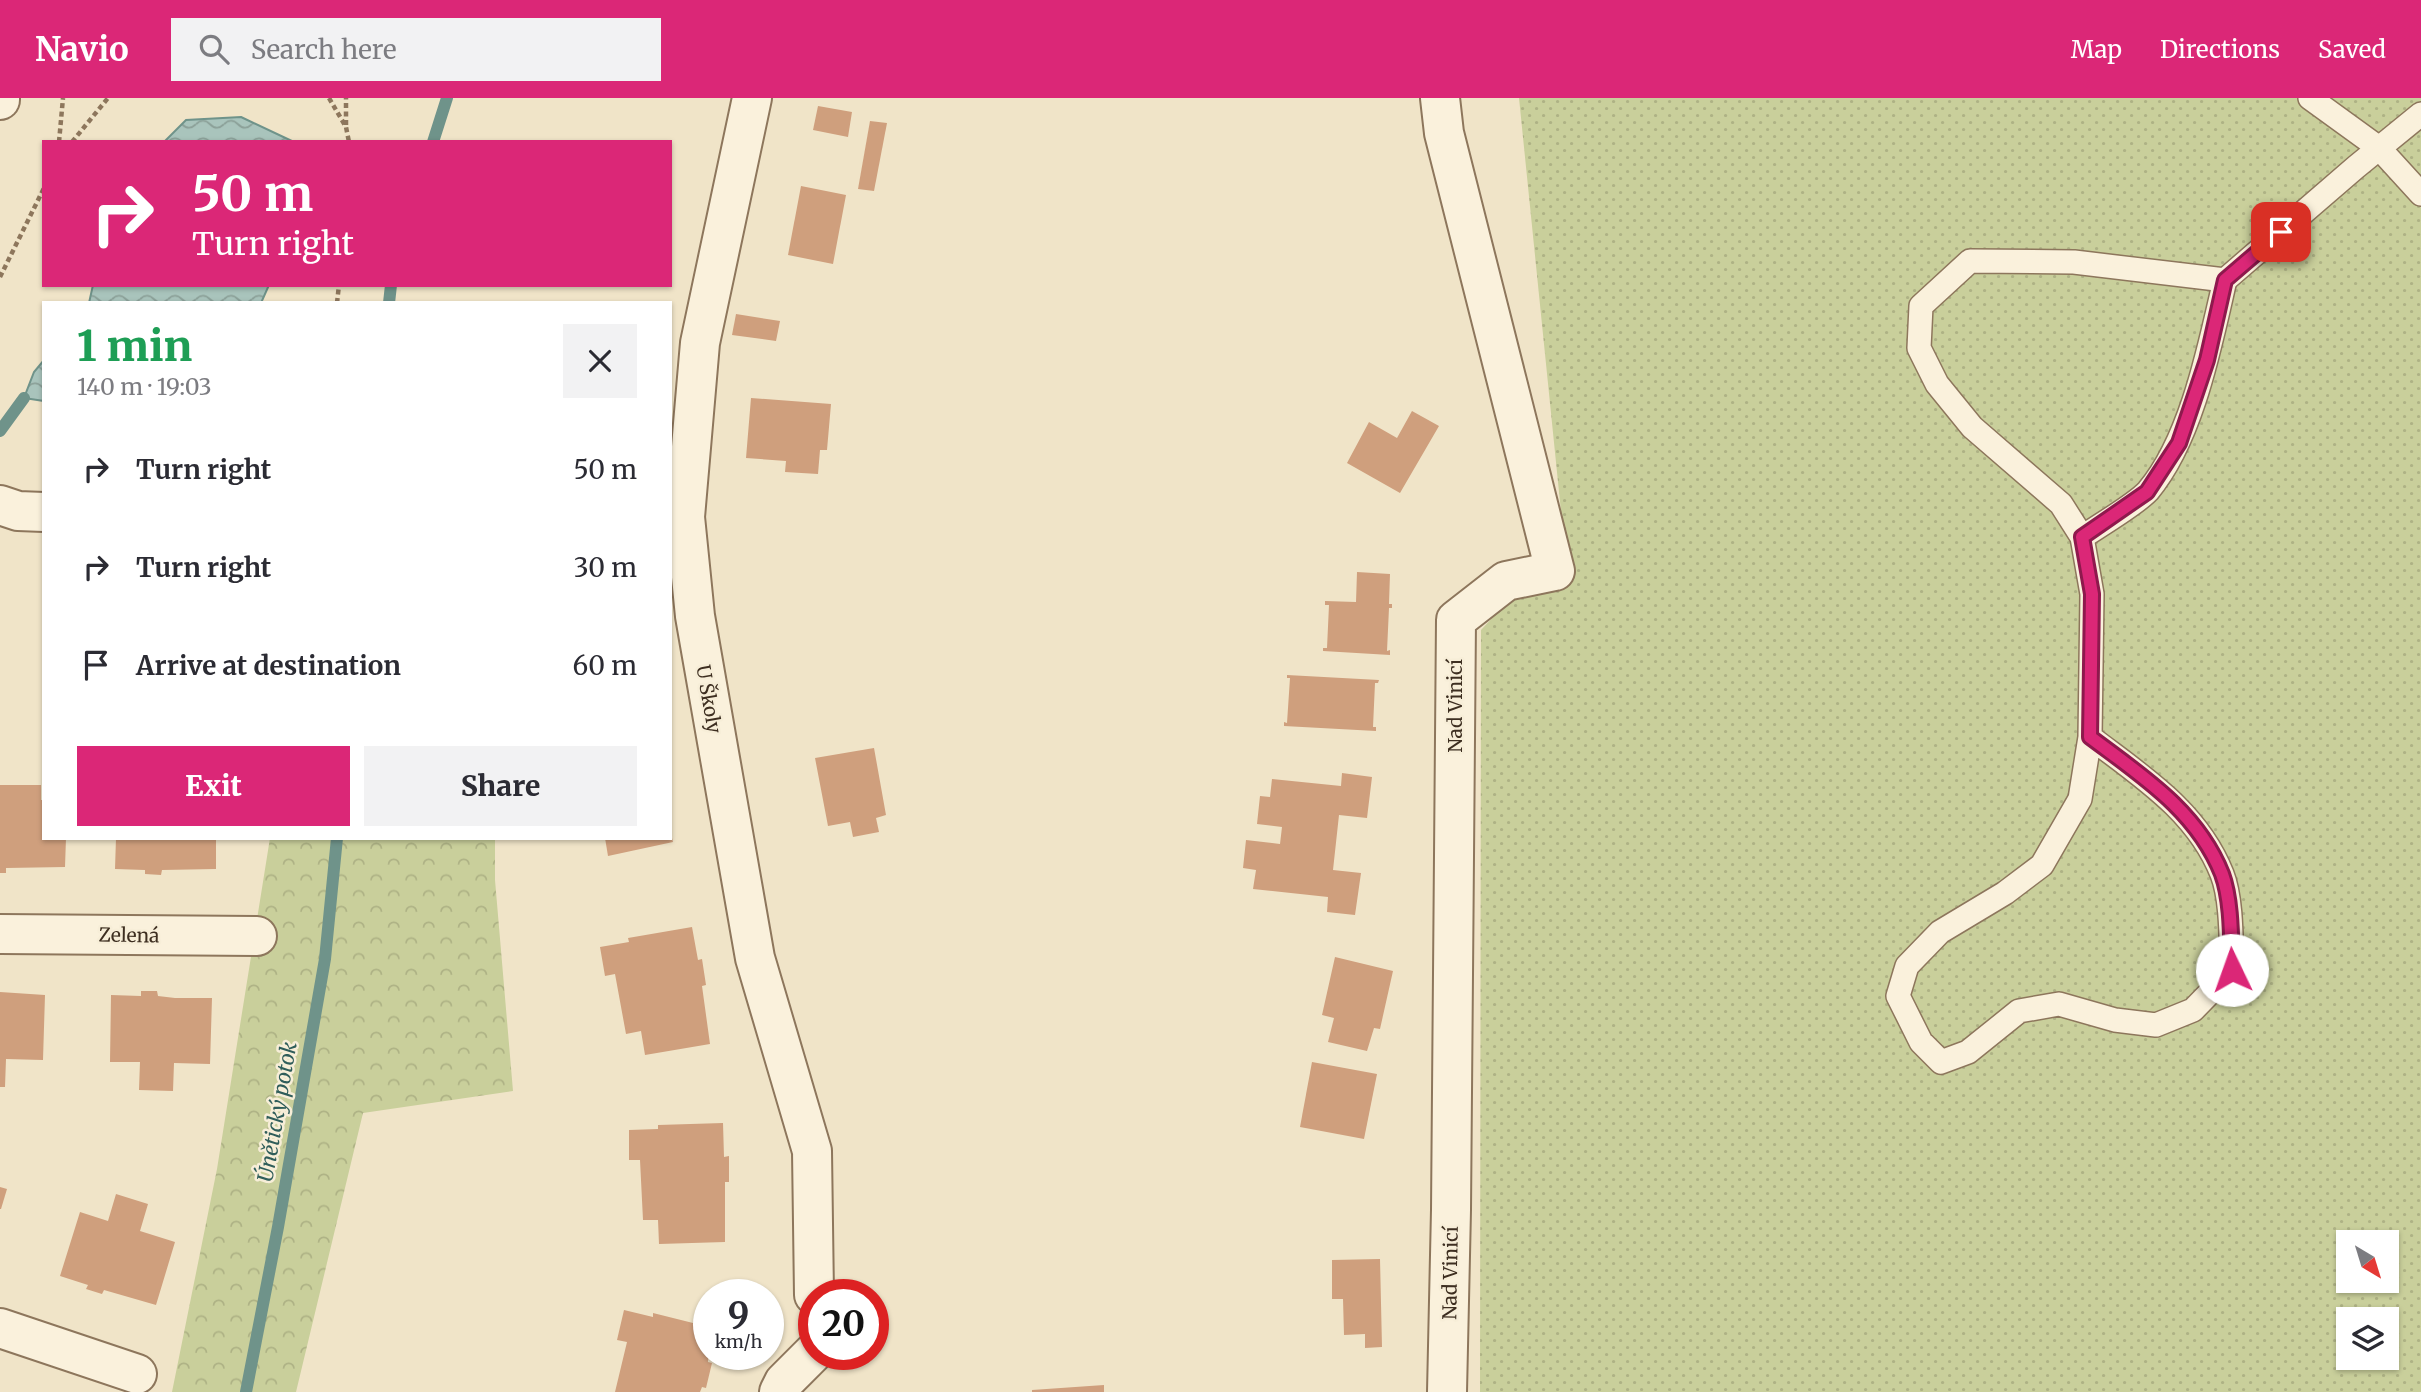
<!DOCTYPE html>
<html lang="en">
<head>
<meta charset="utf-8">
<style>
	:root { --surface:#fff; --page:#f2f2f3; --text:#2b2b33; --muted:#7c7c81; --accent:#db2777 }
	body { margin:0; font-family:Merriweather,serif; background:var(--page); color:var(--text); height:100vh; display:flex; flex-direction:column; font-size:26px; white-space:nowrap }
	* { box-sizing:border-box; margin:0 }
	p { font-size:23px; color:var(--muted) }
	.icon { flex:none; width:38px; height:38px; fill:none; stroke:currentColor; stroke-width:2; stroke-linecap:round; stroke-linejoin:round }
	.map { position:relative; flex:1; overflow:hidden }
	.drawer { position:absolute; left:42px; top:203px; width:630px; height:539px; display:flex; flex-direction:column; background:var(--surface); border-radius:0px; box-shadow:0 2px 5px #0004 }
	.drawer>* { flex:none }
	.banner { position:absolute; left:42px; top:42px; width:630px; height:147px; border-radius:0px; box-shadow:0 2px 5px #0004; background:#db2777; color:#fff; overflow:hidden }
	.needle { width:46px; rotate:142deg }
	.controls { position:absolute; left:2336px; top:1132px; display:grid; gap:14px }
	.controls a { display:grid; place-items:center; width:63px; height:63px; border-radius:0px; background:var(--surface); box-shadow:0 2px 5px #0004; font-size:35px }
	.speed { position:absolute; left:693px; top:1181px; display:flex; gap:14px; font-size:35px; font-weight:700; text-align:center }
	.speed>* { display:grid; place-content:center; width:91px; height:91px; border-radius:50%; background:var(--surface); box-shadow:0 2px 5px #0004; line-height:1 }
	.speed small { font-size:18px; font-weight:400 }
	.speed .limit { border:10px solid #d22; background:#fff; color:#111 }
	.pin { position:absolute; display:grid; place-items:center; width:60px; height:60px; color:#fff; margin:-30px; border-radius:14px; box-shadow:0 4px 10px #0006 }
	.me { position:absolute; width:77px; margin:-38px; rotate:357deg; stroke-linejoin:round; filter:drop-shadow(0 0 5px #0008) }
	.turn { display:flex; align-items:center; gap:24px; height:147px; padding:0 35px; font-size:32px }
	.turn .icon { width:91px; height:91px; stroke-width:2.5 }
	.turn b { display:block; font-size:49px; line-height:60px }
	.round { display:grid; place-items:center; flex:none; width:74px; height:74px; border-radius:0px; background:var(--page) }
	.headline { display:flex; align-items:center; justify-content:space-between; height:119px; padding:0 35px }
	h1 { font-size:42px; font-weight:800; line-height:52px; color:#1e9e55 }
	.primary-button { display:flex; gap:14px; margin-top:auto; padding:14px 35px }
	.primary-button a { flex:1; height:80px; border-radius:0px; background:var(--accent); color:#fff; font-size:28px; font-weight:800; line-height:80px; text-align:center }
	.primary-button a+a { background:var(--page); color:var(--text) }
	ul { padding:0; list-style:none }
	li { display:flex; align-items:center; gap:21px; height:98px; padding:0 35px }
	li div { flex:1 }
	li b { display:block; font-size:26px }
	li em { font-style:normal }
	header { display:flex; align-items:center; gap:42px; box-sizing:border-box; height:98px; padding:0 35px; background:var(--accent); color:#fff }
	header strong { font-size:33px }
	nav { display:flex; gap:38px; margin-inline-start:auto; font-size:24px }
	.search { width:490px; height:63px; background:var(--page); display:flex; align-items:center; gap:18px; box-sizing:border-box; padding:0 24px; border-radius:0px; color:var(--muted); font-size:26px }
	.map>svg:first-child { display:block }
</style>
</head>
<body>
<header>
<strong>Navio</strong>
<div class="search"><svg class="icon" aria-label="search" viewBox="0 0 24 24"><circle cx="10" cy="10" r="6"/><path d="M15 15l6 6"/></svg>Search here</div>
<nav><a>Map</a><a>Directions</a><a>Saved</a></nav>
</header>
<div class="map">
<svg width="2421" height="1294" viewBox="0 0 2421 1294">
	<defs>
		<pattern id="grass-dots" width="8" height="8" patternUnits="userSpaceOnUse" patternTransform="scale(1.75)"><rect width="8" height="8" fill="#c9cf9b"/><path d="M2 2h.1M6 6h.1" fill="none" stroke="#aeb285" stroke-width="1.8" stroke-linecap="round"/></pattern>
		<pattern id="forest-crowns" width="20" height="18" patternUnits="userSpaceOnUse" patternTransform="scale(1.75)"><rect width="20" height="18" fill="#c9cf9b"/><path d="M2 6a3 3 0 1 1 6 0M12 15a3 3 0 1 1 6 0" fill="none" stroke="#aeb285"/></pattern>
		<pattern id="water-waves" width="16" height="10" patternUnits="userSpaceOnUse" patternTransform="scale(1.75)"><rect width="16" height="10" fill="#a9c4bc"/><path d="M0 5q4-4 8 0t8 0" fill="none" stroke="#8ba098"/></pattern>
	</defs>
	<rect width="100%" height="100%" fill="#f0e4c8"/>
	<path fill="url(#grass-dots)" fill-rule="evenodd" d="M1519 0H2421V1294H1480L1481 532 1564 443ZM2348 1144H2387V1183H2348ZM2348 1222H2387V1260H2348Z"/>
	<path fill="url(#forest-crowns)" d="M270 740H495V782L513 993 363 1015 296 1294H172L217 1071Z"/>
	<g fill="url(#water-waves)" stroke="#6f938a" stroke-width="2">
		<path d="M241 19 294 44H164L186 22Z"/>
		<path d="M93 187H269L261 205H89Z"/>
		<path d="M44 262V303L24 300 34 274Z"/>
	</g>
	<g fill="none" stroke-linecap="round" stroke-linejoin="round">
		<g stroke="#6f938a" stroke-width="12">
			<path d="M433 44 447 0"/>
			<path d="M389 205 391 187"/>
			<path d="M0 333 24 300"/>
			<path d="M246 1294 278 1129 325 861 337 740"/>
		</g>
	</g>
	<g fill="#cf9f7d">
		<path d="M818 8 852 14 848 39 813 32Z"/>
		<path d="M870 23 887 25 874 93 858 91Z"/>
		<path d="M801 88 846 97 833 166 788 157Z"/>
		<path d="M736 216 780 223 776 243 732 237Z"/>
		<path d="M751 300 831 306 827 352H820L818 376 785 374 786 363 746 360Z"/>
		<path d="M1412 313 1439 328 1400 395 1347 365 1369 324 1397 340Z"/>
		<path d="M1357 474 1390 476 1389 506H1392V510H1389L1387 553 1390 552V557L1323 553V550H1327L1329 507H1325V503L1356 504Z"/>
		<path d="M1287 577 1379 582 1378 585H1375L1373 629H1376V633L1284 628V624L1287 625 1290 580H1287Z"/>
		<path d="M874 650 886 717 876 720 879 734 853 739 850 724 828 728 815 660Z"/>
		<path d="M1342 675 1372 679 1367 720 1339 717 1333 772 1361 775 1355 817 1327 814 1328 799 1253 791 1256 772 1243 770 1246 742 1280 746 1282 729 1257 726 1260 698 1270 699 1272 681 1341 688Z"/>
		<path d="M0 687H41V702H44V740H66L65 769 6 770V775H0Z"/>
		<path d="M116 740H216V771L162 772 161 777 145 776V772L115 771Z"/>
		<path d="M605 740H672L673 744 608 758Z"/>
		<path d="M692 829 698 862 702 861 706 887 702 888 710 946 645 957 641 933 626 936 615 876 605 878 600 849 629 844 628 840Z"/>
		<path d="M1335 859 1393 873 1380 931 1374 930 1367 953 1328 944 1334 920 1322 917Z"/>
		<path d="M141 893H157L158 898 175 900H212L210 966 174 965 173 993 139 992 140 964H110L111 897 141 898Z"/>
		<path d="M0 894 45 897 43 962 6 961 5 989H0Z"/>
		<path d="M1312 964 1377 976 1364 1041 1300 1029Z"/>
		<path d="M723 1025 724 1059 729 1058V1084H725V1144L659 1146 658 1122H643L640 1062H629V1032L658 1031V1027Z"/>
		<path d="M0 1089 7 1091 1 1111H0Z"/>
		<path d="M116 1096 148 1106 140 1133 175 1144 156 1207 104 1192 102 1196 86 1191 88 1187 60 1178 80 1114 108 1123Z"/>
		<path d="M1380 1161 1382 1249 1365 1250V1236L1344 1237 1343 1201H1332V1162Z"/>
		<path d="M624 1212 653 1219V1215L709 1229 708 1264 712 1265 706 1290 702 1289 700 1294H615L627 1244 617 1242Z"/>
		<path d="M1104 1287V1294H1032V1292Z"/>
	</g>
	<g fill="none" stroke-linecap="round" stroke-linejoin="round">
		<g stroke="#8d765c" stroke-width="26">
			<g id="service">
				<path d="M2310 0 2379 50 2421 96"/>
				<path d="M2082 439C2099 428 2136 406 2148 393 2192 341 2210 247 2225 182"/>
				<path d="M2090 639C2141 678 2197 713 2222 776 2232 801 2231 844 2232 872L2193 912 2156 927 2115 922 2059 906 2019 913 1968 954 1941 964 1921 944 1898 898 1907 868 1940 834 2005 795 2042 767 2080 701 2090 639 2092 496 2082 439 2061 406 1972 329 1937 286 1919 250 1921 208 1970 163 2074 164 2225 182 2356 69 2421 16"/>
			</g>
		</g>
		<g stroke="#8d765c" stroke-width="42">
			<g id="minor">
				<path d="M752 0 700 245 685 419 695 518 755 860 812 1053 814 1197"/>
				<path d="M1440 0 1444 35 1555 473 1506 483 1456 522 1451 1112 1447 1294"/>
				<path d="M0 407 18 413 44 414"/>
				<path d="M0 836 257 838"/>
				<path d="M0 1230 137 1276"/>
				<path d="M779 1294 784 1284 814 1254"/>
			</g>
		</g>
		<g stroke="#8d765c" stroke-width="42">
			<path id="tertiary" d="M0 2V0"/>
		</g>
		<g stroke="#8d765c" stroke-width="4.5" stroke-dasharray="5 3.5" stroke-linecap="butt">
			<path d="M329 0 346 29 349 44"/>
			<path d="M346 27V0"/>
			<path d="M59 44 63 0"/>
			<path d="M72 44 108 0"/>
			<path d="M0 179 44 90"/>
			<path d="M337 205 339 187"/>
		</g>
		<use href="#service" stroke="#faf1dc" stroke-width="23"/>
		<use href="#minor" stroke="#faf1dc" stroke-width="38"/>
		<use href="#tertiary" stroke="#faf1dc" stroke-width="38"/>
	</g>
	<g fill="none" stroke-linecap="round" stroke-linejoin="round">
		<g stroke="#8e194d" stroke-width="18">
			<path id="route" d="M2232 872C2231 843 2232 803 2222 776 2197 713 2142 678 2090 639L2092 496 2082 439 2147 394 2179 345 2207 262 2225 182 2281 134"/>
		</g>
		<use href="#route" stroke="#db2777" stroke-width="12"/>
	</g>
	<g text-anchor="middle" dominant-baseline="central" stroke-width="5" stroke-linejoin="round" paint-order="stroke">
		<g font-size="19" fill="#3d2e20" stroke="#f7eed8">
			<text transform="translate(709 601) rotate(80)">U Školy</text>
			<text transform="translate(1455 608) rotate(-90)">Nad Vinicí</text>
			<text transform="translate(129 837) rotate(1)">Zelená</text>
			<text transform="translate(1450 1175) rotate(-89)">Nad Vinicí</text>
		</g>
		<g font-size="21" font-style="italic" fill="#2f5d5a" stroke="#f7eed8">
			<text transform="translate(277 1014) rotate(-80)">Únětický potok</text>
		</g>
	</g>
</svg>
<div class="controls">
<a><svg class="needle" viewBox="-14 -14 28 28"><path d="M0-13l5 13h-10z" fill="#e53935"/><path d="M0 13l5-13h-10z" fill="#7c7c81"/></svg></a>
<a><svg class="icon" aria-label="layers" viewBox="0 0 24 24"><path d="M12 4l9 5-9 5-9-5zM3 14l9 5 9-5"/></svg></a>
</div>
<div class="speed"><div>9<small>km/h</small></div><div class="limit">20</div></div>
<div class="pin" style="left:2281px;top:134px;background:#d93025"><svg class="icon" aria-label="arrive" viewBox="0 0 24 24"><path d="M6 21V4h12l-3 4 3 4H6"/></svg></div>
<svg class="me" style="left:2232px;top:872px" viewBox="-20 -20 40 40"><circle r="19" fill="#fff"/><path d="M0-13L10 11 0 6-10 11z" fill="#db2777"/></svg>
<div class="banner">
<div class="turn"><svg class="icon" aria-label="right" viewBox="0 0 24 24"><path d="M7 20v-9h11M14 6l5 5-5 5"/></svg><div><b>50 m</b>Turn right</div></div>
</div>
<section class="drawer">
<div class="headline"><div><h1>1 min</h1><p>140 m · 19:03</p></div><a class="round"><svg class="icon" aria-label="close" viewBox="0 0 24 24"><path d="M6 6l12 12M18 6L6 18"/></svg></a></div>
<ul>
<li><svg class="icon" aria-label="right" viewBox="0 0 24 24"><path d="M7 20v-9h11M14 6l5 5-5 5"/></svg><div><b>Turn right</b></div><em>50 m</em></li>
<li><svg class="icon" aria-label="right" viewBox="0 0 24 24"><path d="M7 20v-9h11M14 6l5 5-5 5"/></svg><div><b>Turn right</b></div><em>30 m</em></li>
<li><svg class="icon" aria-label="arrive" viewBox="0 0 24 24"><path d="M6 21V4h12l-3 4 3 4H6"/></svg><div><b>Arrive at destination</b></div><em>60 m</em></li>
</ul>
<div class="primary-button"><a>Exit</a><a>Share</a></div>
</section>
</div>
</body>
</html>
